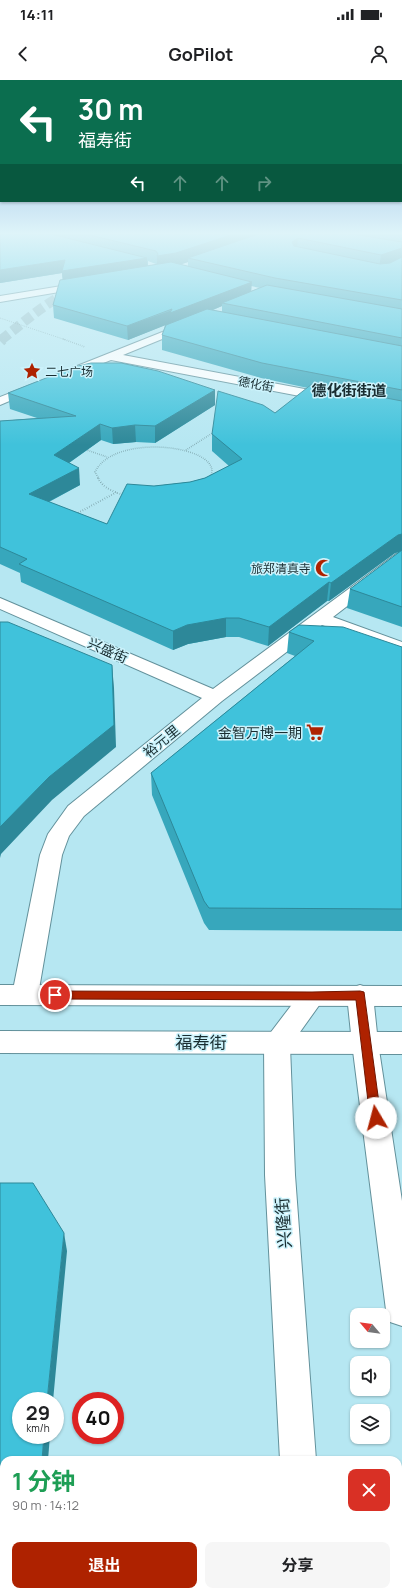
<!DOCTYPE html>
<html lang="zh">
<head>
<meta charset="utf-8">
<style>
	:root { --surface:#fff; --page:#f6f6f6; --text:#202124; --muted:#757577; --accent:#ae2200 }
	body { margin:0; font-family:Manrope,"Noto Sans SC",sans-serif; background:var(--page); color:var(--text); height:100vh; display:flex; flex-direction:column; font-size:15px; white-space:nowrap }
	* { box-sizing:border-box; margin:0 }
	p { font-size:13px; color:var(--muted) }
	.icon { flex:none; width:22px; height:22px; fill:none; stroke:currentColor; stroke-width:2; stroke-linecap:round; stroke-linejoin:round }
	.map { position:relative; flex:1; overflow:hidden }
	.panel { position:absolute; left:0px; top:1376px; width:402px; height:140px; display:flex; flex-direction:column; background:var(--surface); border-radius:12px 12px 0 0; box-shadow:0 1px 3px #0004 }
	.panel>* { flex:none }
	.top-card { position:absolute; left:0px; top:0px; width:402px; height:122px; box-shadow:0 1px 3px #0004; background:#0b6e4f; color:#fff; overflow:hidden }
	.needle { width:26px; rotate:299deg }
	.tools { position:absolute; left:350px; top:1228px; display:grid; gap:8px }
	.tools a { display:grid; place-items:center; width:40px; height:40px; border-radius:8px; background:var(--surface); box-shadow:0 1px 3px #0004; font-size:20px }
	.speed { position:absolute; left:12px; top:1312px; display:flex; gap:8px; font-size:20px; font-weight:700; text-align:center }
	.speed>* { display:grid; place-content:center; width:52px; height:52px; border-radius:50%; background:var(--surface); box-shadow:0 1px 3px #0004; line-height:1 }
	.speed small { font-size:10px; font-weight:400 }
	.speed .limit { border:6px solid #d22; background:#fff; color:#111 }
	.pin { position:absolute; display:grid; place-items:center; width:34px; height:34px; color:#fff; margin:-17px; border:2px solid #fff; border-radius:50%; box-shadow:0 1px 4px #0007 }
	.me { position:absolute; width:44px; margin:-22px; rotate:352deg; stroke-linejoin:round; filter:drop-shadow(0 0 3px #0008) }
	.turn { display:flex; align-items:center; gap:14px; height:84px; padding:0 12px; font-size:18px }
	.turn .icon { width:52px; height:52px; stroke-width:2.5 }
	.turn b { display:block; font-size:28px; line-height:34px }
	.lanes { display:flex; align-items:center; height:38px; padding:0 12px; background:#0003; justify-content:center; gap:20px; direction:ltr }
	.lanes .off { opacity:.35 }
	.round { display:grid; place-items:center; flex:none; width:42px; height:42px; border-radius:8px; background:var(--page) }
	.overview { display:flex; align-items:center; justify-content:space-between; height:68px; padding:0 12px }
	h1 { font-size:24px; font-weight:700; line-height:30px; color:#1e9e55 }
	.cta { display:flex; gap:8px; margin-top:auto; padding:8px 12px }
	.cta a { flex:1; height:46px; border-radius:8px; background:var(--accent); color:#fff; font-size:16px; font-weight:700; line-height:46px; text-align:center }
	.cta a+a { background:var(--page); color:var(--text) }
	.status { display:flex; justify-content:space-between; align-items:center; height:28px; padding:0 20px; background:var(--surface); direction:ltr }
	.status svg { height:11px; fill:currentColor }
	header { display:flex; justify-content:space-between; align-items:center; height:52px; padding:0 12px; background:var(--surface); font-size:18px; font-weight:700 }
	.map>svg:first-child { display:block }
</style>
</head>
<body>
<div class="status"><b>14:11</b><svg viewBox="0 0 49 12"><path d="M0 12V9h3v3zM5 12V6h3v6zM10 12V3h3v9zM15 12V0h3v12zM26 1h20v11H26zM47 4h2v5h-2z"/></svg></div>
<header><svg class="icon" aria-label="back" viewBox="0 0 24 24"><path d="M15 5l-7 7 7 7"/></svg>GoPilot<svg class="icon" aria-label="person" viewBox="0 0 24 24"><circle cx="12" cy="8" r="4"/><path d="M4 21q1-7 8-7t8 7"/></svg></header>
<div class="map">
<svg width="402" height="1516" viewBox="0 0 402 1516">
	<rect width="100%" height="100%" fill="#b6e7f2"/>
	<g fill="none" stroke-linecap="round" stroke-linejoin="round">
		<path stroke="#97c2cb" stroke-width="10" stroke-dasharray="10 4.5" stroke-linecap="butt" d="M1 260C27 240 51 217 83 206"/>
		<path stroke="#97c2cb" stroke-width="12" stroke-dasharray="12 6" stroke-linecap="butt" d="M0 261 2 259"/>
		<g stroke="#63919b" stroke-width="2">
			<g id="minor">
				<path d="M86 202 91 205 89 207 0 222V216Z"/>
				<path d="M190 241 194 242 195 244 194 246 123 275 331 314 335 315 337 318 335 321 331 322 111 280 70 296H62L60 294 62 292Z"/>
				<path d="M36 303 40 304 42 306 40 308 0 325V317Z"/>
				<path d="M402 472V484L333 537 402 562V573L322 545 222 621 84 736 69 756 62 775 38 915 34 922 25 925 16 922 12 915 40 775 48 754 68 726 202 618 0 529V518L213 609 396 474Z"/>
				<path d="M360 905 369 908 373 915 378 963 402 1121V1246L390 1242 386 1230 352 963 347 915 351 908Z"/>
				<path d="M312 907 321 910 325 917 290 966 295 1095 316 1380H280L265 1095 264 964 268 956 303 910Z"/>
				<rect x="286" y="1512" width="40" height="4"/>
			</g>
		</g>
		<g stroke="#63919b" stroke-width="2">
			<g id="major">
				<path d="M0 905 402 906V926L0 925Z"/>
				<path d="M0 951 402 952V974L0 973Z"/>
			</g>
		</g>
		<path stroke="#6f939a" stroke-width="1" stroke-dasharray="0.5 1.5" stroke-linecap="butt" d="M0 238 66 260"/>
		<g stroke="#6f939a" stroke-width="1.5" stroke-dasharray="0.5 1.5" stroke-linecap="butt">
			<path d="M63 259 85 267"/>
			<path d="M84 369 107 377"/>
			<path d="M186 370 214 352"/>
			<path d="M99 399 95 392C115 350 232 367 209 399"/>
		</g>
		<g stroke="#6f939a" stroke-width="2" stroke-dasharray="0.5 2" stroke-linecap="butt">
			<path d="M98 398C112 427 191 420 210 398"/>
			<path d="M76 434 117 412"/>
		</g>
		<use href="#minor" fill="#fff" fill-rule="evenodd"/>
		<use href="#major" fill="#fff" fill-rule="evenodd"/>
	</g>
	<g fill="#37a7bc" fill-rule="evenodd">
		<path d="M0 153H402V547L347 528 350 509 400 472 395 473 329 521H327L268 566 239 557H226L188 564 173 570 21 502 20 493 0 484V341L37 338 10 329 8 313 215 310V325L155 363 136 362 113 364 101 360 69 383 80 405 49 422 107 444 154 406 190 402 205 398 229 386 212 371V354L275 333 308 308 261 298 162 270V255L165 245 128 260 54 238 53 225 63 200 62 193 0 203ZM148 181 156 184H157L148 186ZM188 182V186L180 184ZM251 206 260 208 251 211ZM222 226V232L213 230Z"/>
		<path d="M289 552 402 567V851L209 850 204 843 152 715 151 693 295 576 287 573Z"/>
	</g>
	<g fill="#2d8899">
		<path d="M237 153H272L188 178V182L177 186 157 189V176Z"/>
		<path d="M298 158 297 171 292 162Z"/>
		<path d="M402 168V179L379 188 381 175Z"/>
		<path d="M147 178 148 190 63 204 62 193 0 203V190L65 180Z"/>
		<path d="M252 202 251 214 222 223V226L171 247V243L128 260 127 246Z"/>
		<path d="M215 310V325L155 363V346Z"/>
		<path d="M100 344 101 360 56 392 54 375Z"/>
		<path d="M135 345 136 362 113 364 112 348Z"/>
		<path d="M79 388 80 405 31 431 29 414Z"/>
		<path d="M402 454V471L395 473 329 521 331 503 398 455Z"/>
		<path d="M329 502 327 521 268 566 269 547Z"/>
		<path d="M226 538V557L188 564 173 570V551L187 545Z"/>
		<path d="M112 585 114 608 116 667 52 720 1 774 0 778V747Z"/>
		<path d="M64 1153 67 1171 53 1321H47Z"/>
		<path d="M44 1355H50L48 1380H42Z"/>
		<path d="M29 1512H36L35 1516H28Z"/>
	</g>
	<g fill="#40c2db" stroke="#2d8899">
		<path d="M0 153H47L147 178 62 191 65 180 0 190Z"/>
		<path d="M81 153H237L176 173 157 176 158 174 156 171Z"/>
		<path d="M261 153H347L402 162V168L381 175 298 158 292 162 294 166 380 184 390 183 402 177V220L275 198 188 178Z"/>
		<path d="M171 182 252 202 170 233 172 229 127 246 53 225 60 200Z"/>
		<path d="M267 205 402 229V258L222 223Z"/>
		<path d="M207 229 402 266V310L262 283 162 255 166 245Z"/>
		<path d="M91 283H121L158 291 215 310 155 346 135 345 112 348 100 344 54 375 79 388 29 414 107 444 127 404 154 406 190 402 205 398 242 379 212 354 218 311 263 325 275 333 312 304 402 321V454L398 455 331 503 329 502 269 547 239 538H226L187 545 173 551 19 484 27 479 0 467V341L76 336 8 313 74 287Z"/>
		<path d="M402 470V527L350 509Z"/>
		<path d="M0 542H8L112 585 114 645 49 697 0 747Z"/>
		<path d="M299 545 343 547 402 567V829L209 828 204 821 151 693 314 561 289 552Z"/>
		<path d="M0 1103H33L64 1153 47 1321H21V1355H44L42 1380H4V1512H29L28 1516H0Z"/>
	</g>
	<linearGradient id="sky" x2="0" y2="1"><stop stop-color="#779fdc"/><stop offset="0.42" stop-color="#def4f9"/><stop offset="1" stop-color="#def4f9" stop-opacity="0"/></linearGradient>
	<rect width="402" height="365" fill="url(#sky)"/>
	<path fill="#ae2200" stroke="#711600" d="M55 911 312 912 360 911 364 912 381 1038 380 1042 376 1043 371 1042 370 1038 356 920 55 919 51 918 50 915 51 912Z"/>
	<defs>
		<g id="sight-bare" transform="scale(1.38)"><path d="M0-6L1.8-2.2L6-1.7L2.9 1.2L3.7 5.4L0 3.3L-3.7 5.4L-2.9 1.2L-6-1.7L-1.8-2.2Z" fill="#ae2200" stroke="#ccf3fc" stroke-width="2.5" paint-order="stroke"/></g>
		<g id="mosque-bare" transform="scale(1.38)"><path d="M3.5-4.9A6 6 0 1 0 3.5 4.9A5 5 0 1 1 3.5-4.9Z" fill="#ae2200" stroke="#ccf3fc" stroke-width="2.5" paint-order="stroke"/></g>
		<g id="supermarket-bare" transform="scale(1.38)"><path d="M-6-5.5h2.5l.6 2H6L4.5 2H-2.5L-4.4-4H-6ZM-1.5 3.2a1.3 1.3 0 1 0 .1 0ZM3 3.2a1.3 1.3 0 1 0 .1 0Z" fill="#ae2200" stroke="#ccf3fc" stroke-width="2.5" paint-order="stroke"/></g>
	</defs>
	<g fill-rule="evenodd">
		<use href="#sight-bare" x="32" y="291"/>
		<use href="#mosque-bare" x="324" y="488"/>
		<use href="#supermarket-bare" x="315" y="652"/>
	</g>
	<g text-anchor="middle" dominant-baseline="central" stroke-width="3" stroke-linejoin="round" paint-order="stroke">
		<g font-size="12" fill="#192d31" stroke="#ccf3fc" text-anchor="start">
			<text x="45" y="291">二七广场</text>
			<text x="311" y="488" text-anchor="end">旅郑清真寺</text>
		</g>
		<g font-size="12" fill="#192d31" stroke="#ccf3fc">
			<text transform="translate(256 304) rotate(11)">德化街</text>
		</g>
		<g font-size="14" fill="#192d31" stroke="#ccf3fc">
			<text transform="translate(108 570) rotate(24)">兴盛街</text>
			<text transform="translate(161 661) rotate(-39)">裕元里</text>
		</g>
		<g font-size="14" fill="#192d31" stroke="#ccf3fc" text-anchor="end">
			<text x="302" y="652">金智万博一期</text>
		</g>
		<g font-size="15" font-weight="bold" fill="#192d31" stroke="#ccf3fc">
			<text x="349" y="310">德化街街道</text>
		</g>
		<g font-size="17" fill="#192d31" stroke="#ccf3fc">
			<text x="201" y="962">福寿街</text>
			<text transform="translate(283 1143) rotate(-94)">兴隆街</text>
		</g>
	</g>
</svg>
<div class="tools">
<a><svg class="needle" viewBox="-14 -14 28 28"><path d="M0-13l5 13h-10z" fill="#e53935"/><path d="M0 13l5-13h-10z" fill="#757577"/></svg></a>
<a><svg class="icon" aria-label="sound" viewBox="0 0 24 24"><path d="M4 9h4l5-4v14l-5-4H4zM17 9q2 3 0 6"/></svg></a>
<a><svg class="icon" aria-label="layers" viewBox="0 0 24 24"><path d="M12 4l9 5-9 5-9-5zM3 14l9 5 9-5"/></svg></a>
</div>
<div class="speed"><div>29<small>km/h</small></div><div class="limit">40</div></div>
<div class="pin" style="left:55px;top:915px;background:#d93025"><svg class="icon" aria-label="arrive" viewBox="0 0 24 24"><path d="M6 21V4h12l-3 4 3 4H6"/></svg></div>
<svg class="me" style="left:376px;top:1038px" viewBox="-20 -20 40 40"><circle r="19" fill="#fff"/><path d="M0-13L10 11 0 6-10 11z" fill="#ae2200"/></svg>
<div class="top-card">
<div class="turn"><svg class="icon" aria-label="left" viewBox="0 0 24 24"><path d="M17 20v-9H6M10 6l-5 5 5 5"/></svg><div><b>30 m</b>福寿街</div></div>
<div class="lanes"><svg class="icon" aria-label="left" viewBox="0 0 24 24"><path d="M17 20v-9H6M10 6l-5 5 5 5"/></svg><svg class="icon off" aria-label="ahead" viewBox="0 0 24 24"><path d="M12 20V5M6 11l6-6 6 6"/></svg><svg class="icon off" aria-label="ahead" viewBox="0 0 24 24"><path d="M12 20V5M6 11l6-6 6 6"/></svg><svg class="icon off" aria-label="right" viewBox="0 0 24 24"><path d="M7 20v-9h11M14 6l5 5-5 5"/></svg></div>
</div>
<section class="panel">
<div class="overview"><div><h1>1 分钟</h1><p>90 m · 14:12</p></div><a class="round" style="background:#d93025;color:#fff"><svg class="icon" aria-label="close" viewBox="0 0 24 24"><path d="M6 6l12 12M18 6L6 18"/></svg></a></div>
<div class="cta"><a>退出</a><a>分享</a></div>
</section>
</div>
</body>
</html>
